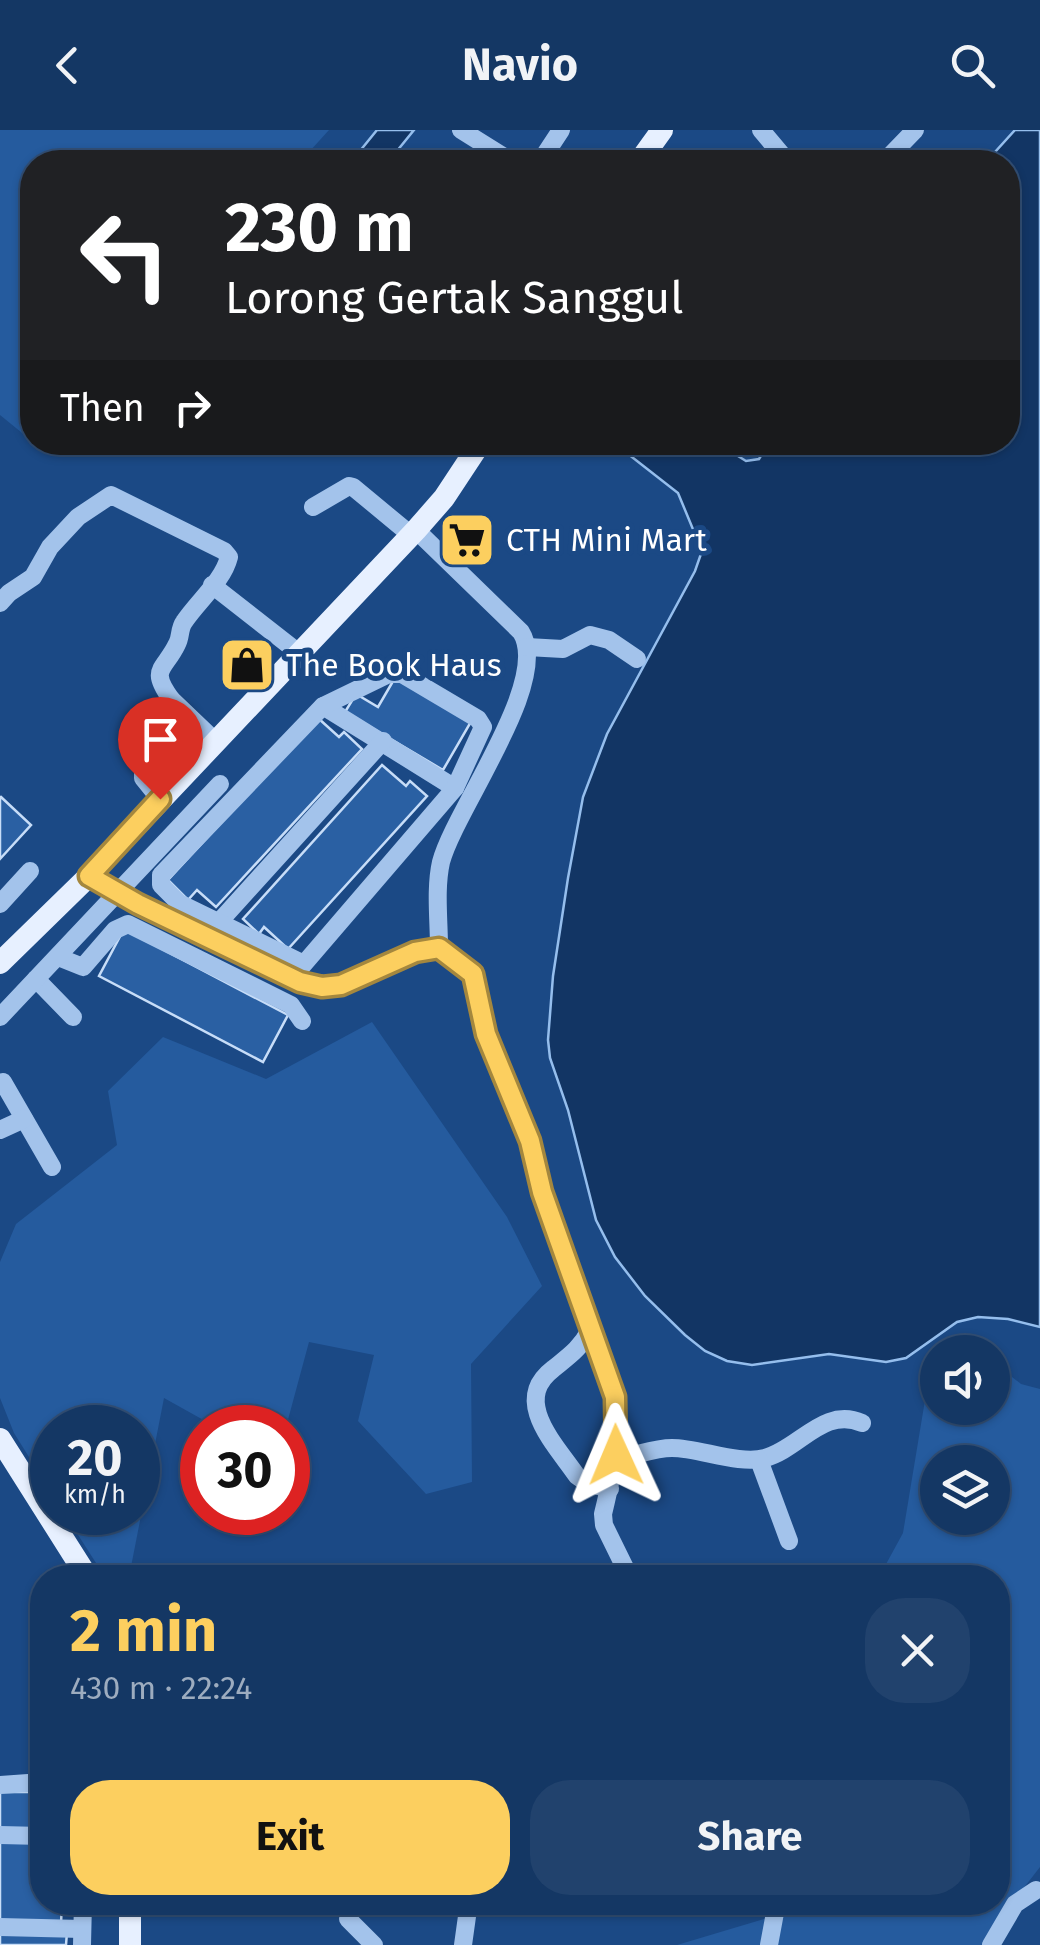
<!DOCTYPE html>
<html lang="en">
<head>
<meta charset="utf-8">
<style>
	:root { --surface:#143764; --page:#21426d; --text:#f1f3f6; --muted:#9dacbf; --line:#335178; --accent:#fccf5f }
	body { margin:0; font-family:"Fira Sans",sans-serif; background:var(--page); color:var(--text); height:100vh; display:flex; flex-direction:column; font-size:38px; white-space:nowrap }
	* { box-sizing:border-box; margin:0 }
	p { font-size:32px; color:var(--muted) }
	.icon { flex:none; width:55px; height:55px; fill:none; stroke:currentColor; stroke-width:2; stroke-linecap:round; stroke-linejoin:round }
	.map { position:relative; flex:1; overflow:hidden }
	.details { position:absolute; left:30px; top:1435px; width:980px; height:350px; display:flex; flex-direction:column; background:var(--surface); border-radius:40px; box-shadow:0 2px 8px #0004,0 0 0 2px var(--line) }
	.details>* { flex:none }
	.hud { position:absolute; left:20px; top:20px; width:1000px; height:305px; border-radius:40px; box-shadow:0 2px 8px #0004,0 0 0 2px var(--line); background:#202124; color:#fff; overflow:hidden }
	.tools { position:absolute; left:920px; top:1205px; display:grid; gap:20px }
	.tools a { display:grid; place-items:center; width:90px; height:90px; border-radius:50%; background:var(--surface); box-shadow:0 2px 8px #0004,0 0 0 2px var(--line); font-size:50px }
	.speed { position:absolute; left:30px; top:1275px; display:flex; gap:20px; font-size:50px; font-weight:700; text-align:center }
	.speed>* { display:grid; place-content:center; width:130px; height:130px; border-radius:50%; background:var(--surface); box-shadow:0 2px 8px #0004,0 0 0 2px var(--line); line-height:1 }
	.speed small { font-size:25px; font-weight:400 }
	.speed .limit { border:15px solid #d22; background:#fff; color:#111 }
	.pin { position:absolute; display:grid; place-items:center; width:85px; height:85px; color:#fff; margin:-102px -42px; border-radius:50% 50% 50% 0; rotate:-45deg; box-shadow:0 0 10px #0007 }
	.pin .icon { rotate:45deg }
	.me { position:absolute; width:110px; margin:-55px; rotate:359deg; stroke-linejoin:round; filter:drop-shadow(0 0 8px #0008) }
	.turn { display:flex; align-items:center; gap:35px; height:210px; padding:0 40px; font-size:45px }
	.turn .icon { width:130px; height:130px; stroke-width:2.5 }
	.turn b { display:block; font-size:70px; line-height:85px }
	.then { display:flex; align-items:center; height:95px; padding:0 40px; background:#0003; gap:20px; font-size:38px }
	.round { display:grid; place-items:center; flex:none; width:105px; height:105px; border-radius:40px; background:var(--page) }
	.overview { display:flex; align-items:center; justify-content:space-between; height:170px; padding:0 40px }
	h1 { font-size:60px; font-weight:700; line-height:75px; color:var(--accent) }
	.action { display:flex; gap:20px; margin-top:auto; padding:20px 40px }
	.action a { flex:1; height:115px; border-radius:40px; background:var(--accent); color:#111; font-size:40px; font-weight:700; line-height:115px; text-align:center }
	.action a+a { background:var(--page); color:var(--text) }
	header { display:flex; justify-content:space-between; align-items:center; height:130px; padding:0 40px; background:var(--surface); font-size:45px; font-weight:700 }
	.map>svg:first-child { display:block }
</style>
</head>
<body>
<header><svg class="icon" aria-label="back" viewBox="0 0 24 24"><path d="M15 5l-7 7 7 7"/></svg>Navio<svg class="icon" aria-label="search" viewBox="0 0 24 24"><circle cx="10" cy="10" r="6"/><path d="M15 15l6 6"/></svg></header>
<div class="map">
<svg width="1040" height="1815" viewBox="0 0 1040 1815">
	<rect width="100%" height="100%" fill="#1b4985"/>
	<g fill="#255b9e" fill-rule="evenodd">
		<path d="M0 0H329L300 32H32V311L0 285Z"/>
		<path d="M372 892 507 1087 542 1156 471 1234 472 1352 426 1364 358 1291 374 1225 309 1212 286 1297H216L164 1268 129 1447H105L64 1383 138 1382V1298H52V1364L14 1303 0 1268V1132L16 1094 117 1015 108 961 163 907 266 949Z"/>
		<path d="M993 1232 1021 1254 1040 1259V1737L1019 1764 989 1815H677L817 1773 998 1772V1448L879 1447 903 1403 928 1252 937 1245 938 1278H992ZM938 1332H992V1388H938Z"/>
	</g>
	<g fill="#123564" stroke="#95beed" stroke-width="2.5">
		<path d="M377 0H414L388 32H351Z"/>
		<path d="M1015 0H1040V1197L1008 1189 978 1187 957 1192 906 1228 886 1232 829 1224 752 1235 727 1231 705 1221 685 1205 645 1166 615 1127 596 1090 568 980 550 928 548 910 553 846 568 748 583 667 607 604 695 441 702 421 678 363 614 313H717L746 331 759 329 769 313 1008 312V32H986Z"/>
	</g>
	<g fill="#2a60a3" stroke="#c7ddf8" stroke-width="2.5">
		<path d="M396 546 472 590 443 640 345 582 356 564 378 577Z"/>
		<path d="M318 588 339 607 344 602 362 619 216 777 197 760 188 770 168 750Z"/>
		<path d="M382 635 406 656 410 651 427 666 288 819 264 797 259 804 243 789Z"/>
		<path d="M1 667 31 695 0 729V668Z"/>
		<path d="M124 799 288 885 263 932 99 846Z"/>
		<rect x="0" y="1662" width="42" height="37"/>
		<path d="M0 1708 42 1709V1772H62L61 1794 0 1792Z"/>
		<path d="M0 1800 67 1802 66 1815H0Z"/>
	</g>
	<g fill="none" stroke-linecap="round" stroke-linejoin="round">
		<g stroke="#a3c3eb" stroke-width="18">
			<path d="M461 0 512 32"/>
			<path d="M761 0 788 32"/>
			<path d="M540 32 561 0"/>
			<path d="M884 32 915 0"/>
			<path d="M313 377 349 356 353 357 411 405"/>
			<path d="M416 400 521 502C552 551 455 679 441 732 435 759 439 790 439 818"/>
			<path d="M212 455 299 523"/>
			<path d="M0 473 9 463 33 447 50 417 78 387 111 365 224 421 229 427C223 451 198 471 184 492 179 499 181 507 177 514 164 541 149 538 171 569L139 607 143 623V648L160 669"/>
			<path d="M527 517 563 519 590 505 609 510 637 529"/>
			<path d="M171 569 215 611"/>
			<path d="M323 576 455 658"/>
			<path d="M89 746 139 775 291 849 322 857 341 855 415 822 439 818"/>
			<path d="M0 774 30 741"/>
			<path d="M210 802 383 611"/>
			<path d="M439 818 476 850 486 904 530 1011 542 1062 608 1243C623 1293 615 1335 603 1384L604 1395 630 1448"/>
			<path d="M58 827 83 837 115 800 128 794 291 875 302 891"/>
			<path d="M36 849 73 887"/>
			<path d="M291 849 455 658 483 597 478 589 402 544H389L323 576 161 745V755L179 773 302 833"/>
			<path d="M0 887 220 654"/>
			<path d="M3 952 52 1037"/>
			<path d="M0 1000 24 989"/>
			<path d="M590 1200C580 1219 569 1226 553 1239 511 1271 556 1315 577 1346L587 1353 610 1359"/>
			<path d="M618 1315 634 1325C646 1322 659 1318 672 1318 699 1318 739 1335 765 1328 799 1319 824 1276 862 1293"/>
			<path d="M759 1330 789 1411"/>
			<path d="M0 1655 42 1652"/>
			<path d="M0 1705 42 1706"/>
			<path d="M348 1789 374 1815"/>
			<path d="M0 1797 82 1799"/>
			<path d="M82 1815 83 1772"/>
			<path d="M463 1815 469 1772"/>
			<path d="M769 1815 777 1772"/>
			<path d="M991 1815 1015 1774 1036 1760"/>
		</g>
		<g stroke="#e7f0ff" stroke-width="22">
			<path d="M639 32 662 0"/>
			<path d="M0 833 89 746 416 400 444 368 481 312"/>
			<path d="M0 1309 88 1448"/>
			<path d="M130 1772V1815"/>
		</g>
	</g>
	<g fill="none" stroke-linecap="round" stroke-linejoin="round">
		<g stroke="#a4873e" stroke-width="25">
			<path id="route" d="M160 669 89 746 138 774 300 852 322 857 341 855 415 822 439 818 473 844 486 904 530 1011 542 1062 615 1267 616 1325"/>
		</g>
		<use href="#route" stroke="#fccf5f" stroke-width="18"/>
	</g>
	<defs>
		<g id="supermarket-square" transform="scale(2.875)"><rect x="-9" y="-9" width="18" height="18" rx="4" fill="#fccf5f" stroke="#1b4985"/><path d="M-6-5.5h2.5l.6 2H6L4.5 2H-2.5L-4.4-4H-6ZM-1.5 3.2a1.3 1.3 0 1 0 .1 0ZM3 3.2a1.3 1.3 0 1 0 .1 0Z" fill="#111"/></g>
		<g id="shop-square" transform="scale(2.875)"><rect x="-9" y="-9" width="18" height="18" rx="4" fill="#fccf5f" stroke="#1b4985"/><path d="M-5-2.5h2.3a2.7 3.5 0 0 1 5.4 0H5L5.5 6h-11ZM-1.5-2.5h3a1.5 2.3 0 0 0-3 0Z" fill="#111"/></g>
	</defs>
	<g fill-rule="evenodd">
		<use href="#supermarket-square" x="467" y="410"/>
		<use href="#shop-square" x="247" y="535"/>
	</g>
	<g text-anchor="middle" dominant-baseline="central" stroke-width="10" stroke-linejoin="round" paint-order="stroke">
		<g font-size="32" fill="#fff" stroke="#1b4985" text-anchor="start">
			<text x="506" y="410">CTH Mini Mart</text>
			<text x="286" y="535">The Book Haus</text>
		</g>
	</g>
</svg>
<div class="tools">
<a><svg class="icon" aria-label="sound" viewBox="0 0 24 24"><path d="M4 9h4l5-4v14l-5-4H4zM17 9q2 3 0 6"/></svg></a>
<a><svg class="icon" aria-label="layers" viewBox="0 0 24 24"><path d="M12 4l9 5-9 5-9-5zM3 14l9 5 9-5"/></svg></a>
</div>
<div class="speed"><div>20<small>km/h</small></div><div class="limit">30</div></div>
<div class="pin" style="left:160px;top:669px;background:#d93025"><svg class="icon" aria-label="arrive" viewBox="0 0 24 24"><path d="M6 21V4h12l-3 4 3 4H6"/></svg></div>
<svg class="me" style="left:616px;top:1325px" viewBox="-20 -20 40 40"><path d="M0-17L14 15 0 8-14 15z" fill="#fccf5f" stroke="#fff" stroke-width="4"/></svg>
<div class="hud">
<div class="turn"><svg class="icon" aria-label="left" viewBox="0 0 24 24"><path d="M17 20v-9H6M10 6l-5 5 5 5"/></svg><div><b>230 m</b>Lorong Gertak Sanggul</div></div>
<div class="then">Then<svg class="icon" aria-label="right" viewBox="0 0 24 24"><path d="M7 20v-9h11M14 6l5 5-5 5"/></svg></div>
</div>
<section class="details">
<div class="overview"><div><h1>2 min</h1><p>430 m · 22:24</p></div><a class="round"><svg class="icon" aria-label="close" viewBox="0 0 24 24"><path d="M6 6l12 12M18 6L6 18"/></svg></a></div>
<div class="action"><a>Exit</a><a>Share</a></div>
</section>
</div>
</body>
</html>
